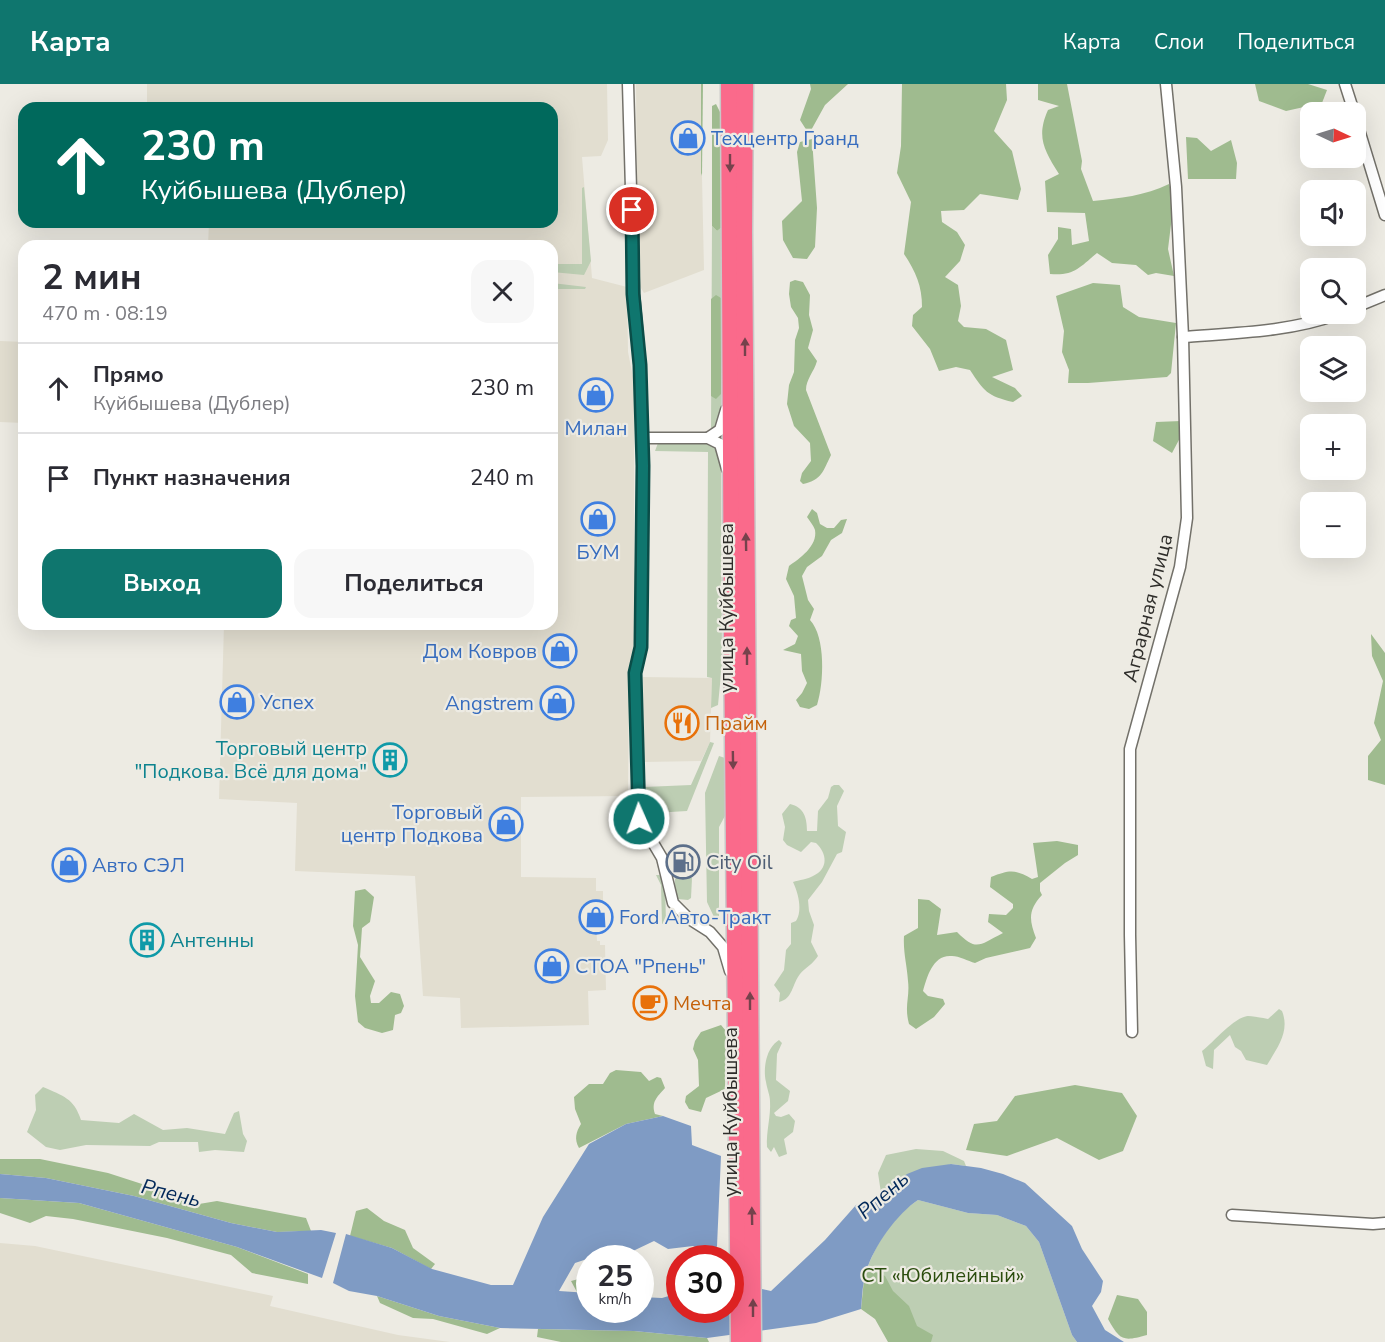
<!DOCTYPE html>
<html lang="ru">
<head>
<meta charset="utf-8">
<style>
	:root { --surface:#fff; --page:#f7f7f7; --text:#2b2b33; --muted:#7c7c81; --line:#e1e1e2; --accent:#0f766e }
	body { margin:0; font-family:"Nunito Sans",sans-serif; background:var(--page); color:var(--text); height:100vh; display:flex; flex-direction:column; font-size:22px; white-space:nowrap }
	* { box-sizing:border-box; margin:0 }
	p { font-size:20px; color:var(--muted) }
	.icon { flex:none; width:33px; height:33px; fill:none; stroke:currentColor; stroke-width:2; stroke-linecap:round; stroke-linejoin:round }
	.map { position:relative; flex:1; overflow:hidden }
	.details { position:absolute; left:18px; top:156px; width:540px; height:390px; display:flex; flex-direction:column; background:var(--surface); border-radius:18px; box-shadow:0 6px 24px #0002 }
	.details>* { flex:none }
	.top-card { position:absolute; left:18px; top:18px; width:540px; height:126px; border-radius:18px; box-shadow:0 6px 24px #0002; background:#00695c; color:#fff; overflow:hidden }
	.needle { width:39px; rotate:94deg }
	.controls { position:absolute; left:1300px; top:18px; display:grid; gap:12px }
	.controls a { display:grid; place-items:center; width:66px; height:66px; border-radius:12px; background:var(--surface); box-shadow:0 6px 24px #0002; font-size:30px }
	.speed { position:absolute; left:576px; top:1161px; display:flex; gap:12px; font-size:30px; font-weight:700; text-align:center }
	.speed>* { display:grid; place-content:center; width:78px; height:78px; border-radius:50%; background:var(--surface); box-shadow:0 6px 24px #0002; line-height:1 }
	.speed small { font-size:15px; font-weight:400 }
	.speed .limit { border:9px solid #d22; background:#fff; color:#111 }
	.pin { position:absolute; display:grid; place-items:center; width:51px; height:51px; color:#fff; margin:-26px; border:3px solid #fff; border-radius:50%; box-shadow:0 2px 6px #0007 }
	.me { position:absolute; width:66px; margin:-33px; rotate:358deg; stroke-linejoin:round; filter:drop-shadow(0 0 4px #0008) }
	.turn { display:flex; align-items:center; gap:21px; height:126px; padding:0 24px; font-size:27px }
	.turn .icon { width:78px; height:78px; stroke-width:2.5 }
	.turn b { display:block; font-size:42px; line-height:51px }
	.round { display:grid; place-items:center; flex:none; width:63px; height:63px; border-radius:18px; background:var(--page) }
	.summary { display:flex; align-items:center; justify-content:space-between; height:102px; padding:0 24px }
	h1 { font-size:36px; font-weight:700; line-height:45px }
	.action { display:flex; gap:12px; margin-top:auto; padding:12px 24px }
	.action a { flex:1; height:69px; border-radius:18px; background:var(--accent); color:#fff; font-size:24px; font-weight:700; line-height:69px; text-align:center }
	.action a+a { background:var(--page); color:var(--text) }
	ul { padding:0; list-style:none }
	li { display:flex; align-items:center; gap:18px; height:90px; padding:0 24px; border-top:2px solid var(--line) }
	li div { flex:1 }
	li b { display:block; font-size:22px }
	li em { font-style:normal }
	header { display:flex; align-items:center; gap:36px; box-sizing:border-box; height:84px; padding:0 30px; background:var(--accent); color:#fff }
	header strong { font-size:28px }
	nav { display:flex; gap:33px; margin-inline-start:auto; font-size:21px }
	.map>svg:first-child { display:block }
</style>
</head>
<body>
<header>
<strong>Карта</strong>
<nav><a>Карта</a><a>Слои</a><a>Поделиться</a></nav>
</header>
<div class="map">
<svg width="1385" height="1258" viewBox="0 0 1385 1258">
	<rect width="100%" height="100%" fill="#edebe3"/>
	<g fill="#e2ded0">
		<path d="M147 0H607L608 56 601 72 582 73 592 194 627 203 628 268 634 298V481L637 510 636 561 629 585 628 712 521 713V793L596 794V807H603V839H596L597 857H600V861H605L606 906 588 907 589 941 461 944 460 914 423 912 415 792 295 787 297 719 219 715 224 540H552V162H208L209 138H552V24H147Z"/>
		<path d="M636 0H701V89L702 92 704 186 644 209 638 199Z"/>
		<path d="M0 257 24 258V339L0 338Z"/>
		<path d="M643 593 712 594 710 658 701 677 644 678Z"/>
		<path d="M0 1159 35 1162 273 1212 270 1222 398 1251 450 1258H0Z"/>
	</g>
	<g fill="#bdceb3">
		<path d="M584 103 591 177 584 191 552 188V180H582V104Z"/>
		<path d="M712 142 717 147 722 143 721 333 717 344 711 346Z"/>
		<path d="M552 199 586 203 585 205H552Z"/>
		<path d="M658 359C676 359 715 352 721 373L722 580 718 621 711 624 712 594 707 593 708 368 655 367Z"/>
		<path d="M710 658 714 659 687 727 654 729 644 720V703L691 701Z"/>
		<path d="M719 672 725 674 726 730 719 743V832L714 833 707 818 705 709Z"/>
		<path d="M834 701H839L844 707 837 722 838 742 846 748 842 768 837 770 822 798 808 816 809 827 814 841 811 858 818 872C813 880 805 884 800 890 792 900 793 915 779 918L780 909 774 901 784 886 786 866 791 860V839L796 837C803 827 798 808 793 798 799 796 808 795 813 792 829 785 827 769 816 759L811 758 801 768 787 761 783 756 785 743 782 730 790 720C804 723 807 734 807 747H817L818 727 828 714 831 703Z"/>
		<path d="M656 791H659L665 796 666 840H662L661 801Z"/>
		<path d="M678 792H689L692 794 691 814 688 816 678 815 675 812V795Z"/>
		<path d="M1279 925 1282 927C1290 947 1278 963 1267 981L1246 976 1241 967 1235 963 1230 951 1214 966 1213 985 1206 982 1202 967C1214 958 1234 933 1248 932 1254 932 1262 934 1268 935Z"/>
		<path d="M779 956 782 959 777 970 776 996 790 1007 788 1017 774 1029 776 1032 781 1033 789 1030 795 1037 793 1048 784 1055 787 1070 779 1073 774 1063 771 1068 767 1063C766 1048 771 1032 770 1017 770 1011 767 1005 766 998 763 984 766 964 779 956Z"/>
		<path d="M43 1003C63 1012 74 1014 81 1036L119 1039 134 1030 163 1046 187 1044 225 1050 234 1029 239 1027 243 1050 247 1057 244 1068 215 1066 199 1068 198 1058H159L150 1062 86 1061 60 1066 46 1063 27 1048 36 1026 35 1011Z"/>
		<path d="M916 1065 943 1067 964 1077 966 1082 951 1080 888 1105 881 1109 878 1089 886 1071Z"/>
		<path d="M918 1116 968 1129 997 1131 1026 1142 1039 1158 1072 1251 1077 1258H902L866 1188C875 1161 893 1132 918 1116Z"/>
	</g>
	<g fill="#9fbb8f">
		<path d="M701 0H703L702 92 701 89Z"/>
		<path d="M810 0H848L825 21 809 50 800 36 811 5Z"/>
		<path d="M902 0H1006L1007 16 994 47 1012 67 1021 105 1018 116 980 110 964 126 941 127 942 138 957 148 965 161 960 177 945 193 958 201 961 222 958 237 964 243 986 245 1006 256 1013 286 992 293 1015 304 1022 312 1013 318C987 312 984 307 970 286L956 283 939 287 930 265 912 242 913 231 922 223C922 202 916 188 904 170L911 118 897 89 901 62Z"/>
		<path d="M1038 0H1067L1082 77 1081 85 1093 117C1120 114 1145 112 1169 100L1174 116 1168 165 1174 192 1156 189 1148 191 1136 181 1112 179 1097 169C1079 184 1074 192 1050 190L1048 171 1058 155V143L1071 145 1072 161 1089 157 1085 129 1047 128 1045 97 1059 90C1044 66 1036 53 1048 26L1059 22 1038 16Z"/>
		<path d="M1255 0H1308L1327 6 1322 19 1286 27 1259 17Z"/>
		<path d="M716 20 721 30 722 143 717 147 712 142V22Z"/>
		<path d="M1186 53 1197 54 1211 67 1231 56 1237 79 1236 95H1188Z"/>
		<path d="M812 55 817 124 815 163 807 175 793 174 783 156 782 137 802 117 797 68 800 58Z"/>
		<path d="M795 196 803 198 810 211 809 231 813 246 808 264 817 277C814 288 806 295 806 306L831 371C823 387 822 396 803 400L800 397 802 389 811 377 810 359 794 342 787 320 789 301 794 288 795 256 799 244 798 234 791 223 789 210 790 198Z"/>
		<path d="M1093 199 1120 201 1123 223 1139 233 1176 239 1171 289 1167 293 1088 299H1068L1069 286 1062 268 1064 247 1056 212Z"/>
		<path d="M716 211 721 214V310L716 315 711 312V215Z"/>
		<path d="M1181 337 1180 354 1172 369 1153 357 1156 338Z"/>
		<path d="M812 425 817 429 820 440 827 444H834L841 436 847 435 842 449 831 456 822 472 807 483 802 492 808 516 814 525 810 536C826 553 824 600 817 621L809 625 800 623 796 616 802 609 807 599 802 587 801 570 783 566 795 560 798 552 789 542 791 536 796 534 794 512 786 495 789 482C799 475 818 462 815 446 814 442 809 436 807 433Z"/>
		<path d="M1371 550 1385 569V701L1368 696V672L1381 656 1374 639 1383 597 1372 572Z"/>
		<path d="M1057 757 1078 761V771L1065 779 1040 799V807L1042 811C1028 826 1029 836 1036 854L1030 864 986 874 975 879C968 877 959 872 952 872 933 870 927 893 923 907L928 912 943 915 945 920 934 933 916 945 909 940C904 922 910 913 908 897 907 881 903 868 904 852L918 844V815L929 816 941 825 937 851 957 848C977 868 979 861 1003 849L988 838 989 830 1006 831 1013 824V820L990 803 991 793C1010 786 1014 785 1032 795L1038 793 1033 759Z"/>
		<path d="M365 805 374 813 370 838 362 844 360 873 375 897 370 912 371 919H379L391 908 400 910 404 922 401 929 395 931 393 946 382 949 365 944 358 938 355 912 358 861 353 842 355 807Z"/>
		<path d="M721 941 726 947 725 1005 706 1014 701 1028 689 1025 685 1018 686 1012 699 1002 698 976 693 965 695 957 701 948Z"/>
		<path d="M616 986 641 988 649 997 657 993 661 994 665 1004C657 1013 651 1018 655 1030L663 1032 626 1040 579 1064C574 1055 576 1048 581 1040L575 1025 574 1013 589 1000H603L610 989Z"/>
		<path d="M1075 1001 1122 1009 1137 1032 1123 1067 1099 1076 1057 1054 1007 1072 966 1066 974 1040 997 1037 1015 1012Z"/>
		<path d="M0 1075H40L108 1089 173 1110 199 1120 217 1117 306 1134 311 1147 277 1148 231 1139 134 1112 46 1094 0 1090Z"/>
		<path d="M0 1114 79 1119 237 1163 308 1190V1200L252 1189 231 1171 167 1154 73 1135 46 1132 30 1139 0 1129Z"/>
		<path d="M367 1124 384 1137 405 1146 413 1164 435 1180 431 1185 392 1164 350 1152 356 1127Z"/>
		<path d="M866 1188 879 1189 885 1192 893 1207 909 1222 917 1242 933 1251 931 1258H888L875 1235 861 1225 864 1195Z"/>
		<path d="M586 1193 589 1195V1209L578 1210 571 1197Z"/>
		<path d="M1117 1211 1138 1215 1147 1228V1251C1122 1258 1120 1256 1108 1235Z"/>
		<path d="M377 1212 439 1232 500 1244 487 1250 433 1235 413 1234 380 1219Z"/>
		<path d="M538 1245 634 1247 707 1254 709 1258H561L537 1253Z"/>
	</g>
	<g fill="#7f9bc4">
		<path d="M663 1032 691 1042 692 1061 721 1072 717 1162 713 1172 693 1162 668 1165 654 1157 633 1167 596 1172 575 1179 559 1207 589 1209 590 1226H640L641 1213 662 1214 679 1209 680 1226H730L731 1209 762 1205 771 1207 825 1156 856 1121 871 1117 907 1090 922 1084 951 1080 981 1084 1003 1090 1025 1099 1072 1142 1082 1165 1103 1197 1101 1208 1092 1222 1105 1246 1124 1258H1077L1072 1251 1039 1158 1026 1142 997 1131 968 1129 918 1116C895 1131 868 1170 864 1197 862 1206 862 1216 861 1225L816 1239 707 1254 634 1247 500 1244 439 1232 377 1212 349 1207 333 1199 346 1150 392 1164 432 1185 491 1201H513L543 1133 589 1060 626 1040Z"/>
		<path d="M0 1090 46 1094 134 1112 231 1139 277 1148 321 1146 336 1149 322 1194 237 1163 79 1119 0 1114Z"/>
	</g>
	<g fill="none" stroke-linecap="round" stroke-linejoin="round">
		<g stroke="#73716a" stroke-width="13">
			<g id="minor">
				<path d="M628 0 634 210 640 281 643 382 641 563 635 589 639 735 662 774 673 819 688 834 710 848 723 863 730 887"/>
				<path d="M1345 0 1354 28"/>
				<path d="M1356 36 1385 131"/>
				<path d="M1356 223 1385 211"/>
				<path d="M1183 253C1233 249 1291 248 1338 230"/>
				<path d="M642 354H708L720 360 727 385"/>
				<path d="M708 354 720 346 726 326"/>
				<path d="M1132 948 1130 851V665L1180 483 1187 434 1183 253 1176 103 1166 0"/>
				<path d="M1232 1131 1373 1140 1385 1139"/>
			</g>
		</g>
		<g stroke="#c9c8c8" stroke-width="19">
			<g id="highway">
				<path d="M729 0 732 555 739 1258"/>
				<path d="M745 0 744 148 753 1258"/>
			</g>
		</g>
		<use href="#minor" stroke="#fff" stroke-width="10"/>
		<use href="#highway" stroke="#fa6a8b" stroke-width="16"/>
	</g>
	<defs><path id="oneway-solid" d="M-6-.8H1V-3.2L6.5 0L1 3.2V.8H-6Z" transform="scale(1.5)"/></defs>
	<g fill="#75424c">
		<use href="#oneway-solid" transform="translate(730 79) rotate(90)"/>
		<use href="#oneway-solid" transform="translate(745 263) rotate(-90)"/>
		<use href="#oneway-solid" transform="translate(746 458) rotate(-91)"/>
		<use href="#oneway-solid" transform="translate(747 572) rotate(-90)"/>
		<use href="#oneway-solid" transform="translate(733 676) rotate(89)"/>
		<use href="#oneway-solid" transform="translate(750 917) rotate(-90)"/>
		<use href="#oneway-solid" transform="translate(752 1132) rotate(-91)"/>
		<use href="#oneway-solid" transform="translate(753 1224) rotate(-90)"/>
	</g>
	<g fill="none" stroke-linecap="round" stroke-linejoin="round">
		<g stroke="#0a4d48" stroke-width="15">
			<path id="route" d="M632 126 633 210 640 281 643 382 641 563 635 589 639 735"/>
		</g>
		<use href="#route" stroke="#0f766e" stroke-width="10"/>
	</g>
	<defs>
		<g id="shop-ring" transform="scale(1.725)"><circle r="9.5" fill="#edebe3" stroke="#3f7fe0" stroke-width="1.5"/><path d="M-5-2.5h2.3a2.7 3.5 0 0 1 5.4 0H5L5.5 6h-11ZM-1.5-2.5h3a1.5 2.3 0 0 0-3 0Z" fill="#3f7fe0"/></g>
		<g id="restaurant-ring" transform="scale(1.725)"><circle r="9.5" fill="#edebe3" stroke="#e8710a" stroke-width="1.5"/><path d="M-5-6h1v4h1v-4h1v4h1v-4h1v5L-1.5 .5V6h-2V.5L-5-1ZM5-6V6H3V1.5H1.5Q1.5-4 5-6Z" fill="#e8710a"/></g>
		<g id="building-ring" transform="scale(1.725)"><circle r="9.5" fill="#edebe3" stroke="#0f9aa8" stroke-width="1.5"/><path d="M-4-6H4V6H1V3H-1V6H-4ZM-2.5-4.3h1.7v1.8h-1.7ZM.8-4.3h1.7v1.8H.8ZM-2.5-1h1.7V.8h-1.7ZM.8-1h1.7V.8H.8Z" fill="#0f9aa8"/></g>
		<g id="fuel-ring" transform="scale(1.725)"><circle r="9.5" fill="#edebe3" stroke="#5c6f8a" stroke-width="1.5"/><path d="M-5.5-6h7V0h2V4h1.3V-2.5L3-4.5l.8-.8L6-3V5H2.5V1h-1V6h-7ZM-4.2-4.7v3.2H.2V-4.7Z" fill="#5c6f8a"/></g>
		<g id="cafe-ring" transform="scale(1.725)"><circle r="9.5" fill="#edebe3" stroke="#e8710a" stroke-width="1.5"/><path d="M-5.5-4.5H6V0H3Q3 3.5 0 3.5H-2.5Q-5.5 3.5-5.5 0ZM3-3.2v2h1.7v-2ZM-6 4.5H4V6H-6Z" fill="#e8710a"/></g>
	</defs>
	<g fill-rule="evenodd">
		<use href="#shop-ring" x="688" y="54"/>
		<use href="#shop-ring" x="596" y="311"/>
		<use href="#shop-ring" x="598" y="435"/>
		<use href="#shop-ring" x="560" y="567"/>
		<use href="#shop-ring" x="237" y="618"/>
		<use href="#shop-ring" x="557" y="619"/>
		<use href="#restaurant-ring" x="682" y="639"/>
		<use href="#building-ring" x="390" y="676"/>
		<use href="#shop-ring" x="506" y="740"/>
		<use href="#fuel-ring" x="683" y="778"/>
		<use href="#shop-ring" x="69" y="781"/>
		<use href="#shop-ring" x="596" y="833"/>
		<use href="#building-ring" x="147" y="856"/>
		<use href="#shop-ring" x="552" y="882"/>
		<use href="#cafe-ring" x="650" y="919"/>
	</g>
	<g text-anchor="middle" dominant-baseline="central" stroke-width="4.5" stroke-linejoin="round" paint-order="stroke">
		<g font-size="20" fill="#366cbe" stroke="#edebe3" text-anchor="start">
			<text x="711" y="54">Техцентр Гранд</text>
			<text x="596" y="344" text-anchor="middle">Милан</text>
			<text x="598" y="468" text-anchor="middle">БУМ</text>
			<text x="537" y="567" text-anchor="end">Дом Ковров</text>
			<text x="260" y="618">Успех</text>
			<text x="534" y="619" text-anchor="end">Angstrem</text>
			<text x="483" y="728" text-anchor="end">Торговый<tspan x="483" dy="23">центр Подкова</tspan></text>
			<text x="92" y="781">Авто СЭЛ</text>
			<text x="619" y="833">Ford Авто-Тракт</text>
			<text x="575" y="882">СТОА "Рпень"</text>
		</g>
		<g font-size="20" fill="#2e2d2a" stroke="#edebe3">
			<text transform="translate(726 524) rotate(-90)">улица Куйбышева</text>
			<text transform="translate(1148 524) rotate(-76)">Аграрная улица</text>
			<text transform="translate(730 1028) rotate(-90)">улица Куйбышева</text>
		</g>
		<g font-size="20" fill="#c56008" stroke="#edebe3" text-anchor="start">
			<text x="705" y="639">Прайм</text>
			<text x="673" y="919">Мечта</text>
		</g>
		<g font-size="20" fill="#0d838f" stroke="#edebe3" text-anchor="end">
			<text x="367" y="664">Торговый центр<tspan x="367" dy="23">"Подкова. Всё для дома"</tspan></text>
			<text x="170" y="856" text-anchor="start">Антенны</text>
		</g>
		<g font-size="20" fill="#4e5e75" stroke="#edebe3" text-anchor="start">
			<text x="706" y="778">City Oil</text>
		</g>
		<g font-size="20" fill="#2b4d0e" stroke="#edebe3">
			<text x="943" y="1191">СТ «Юбилейный»</text>
		</g>
		<g font-size="21" font-style="italic" fill="#022859" stroke="#edebe3">
			<text transform="translate(171 1109) rotate(14)">Рпень</text>
			<text transform="translate(883 1111) rotate(-41)">Рпень</text>
		</g>
	</g>
</svg>
<div class="controls">
<a><svg class="needle" viewBox="-14 -14 28 28"><path d="M0-13l5 13h-10z" fill="#e53935"/><path d="M0 13l5-13h-10z" fill="#7c7c81"/></svg></a>
<a><svg class="icon" aria-label="sound" viewBox="0 0 24 24"><path d="M4 9h4l5-4v14l-5-4H4zM17 9q2 3 0 6"/></svg></a>
<a><svg class="icon" aria-label="search" viewBox="0 0 24 24"><circle cx="10" cy="10" r="6"/><path d="M15 15l6 6"/></svg></a>
<a><svg class="icon" aria-label="layers" viewBox="0 0 24 24"><path d="M12 4l9 5-9 5-9-5zM3 14l9 5 9-5"/></svg></a>
<a>+</a>
<a>−</a>
</div>
<div class="speed"><div>25<small>km/h</small></div><div class="limit">30</div></div>
<div class="pin" style="left:632px;top:126px;background:#d93025"><svg class="icon" aria-label="arrive" viewBox="0 0 24 24"><path d="M6 21V4h12l-3 4 3 4H6"/></svg></div>
<svg class="me" style="left:639px;top:735px" viewBox="-20 -20 40 40"><circle r="17" fill="#0f766e" stroke="#fff" stroke-width="3"/><path d="M0-11L8 9 0 5-8 9z" fill="#fff"/></svg>
<div class="top-card">
<div class="turn"><svg class="icon" aria-label="ahead" viewBox="0 0 24 24"><path d="M12 20V5M6 11l6-6 6 6"/></svg><div><b>230 m</b>Куйбышева (Дублер)</div></div>
</div>
<section class="details">
<div class="summary"><div><h1>2 мин</h1><p>470 m · 08:19</p></div><a class="round"><svg class="icon" aria-label="close" viewBox="0 0 24 24"><path d="M6 6l12 12M18 6L6 18"/></svg></a></div>
<ul>
<li><svg class="icon" aria-label="ahead" viewBox="0 0 24 24"><path d="M12 20V5M6 11l6-6 6 6"/></svg><div><b>Прямо</b><p>Куйбышева (Дублер)</p></div><em>230 m</em></li>
<li><svg class="icon" aria-label="arrive" viewBox="0 0 24 24"><path d="M6 21V4h12l-3 4 3 4H6"/></svg><div><b>Пункт назначения</b></div><em>240 m</em></li>
</ul>
<div class="action"><a>Выход</a><a>Поделиться</a></div>
</section>
</div>
</body>
</html>
